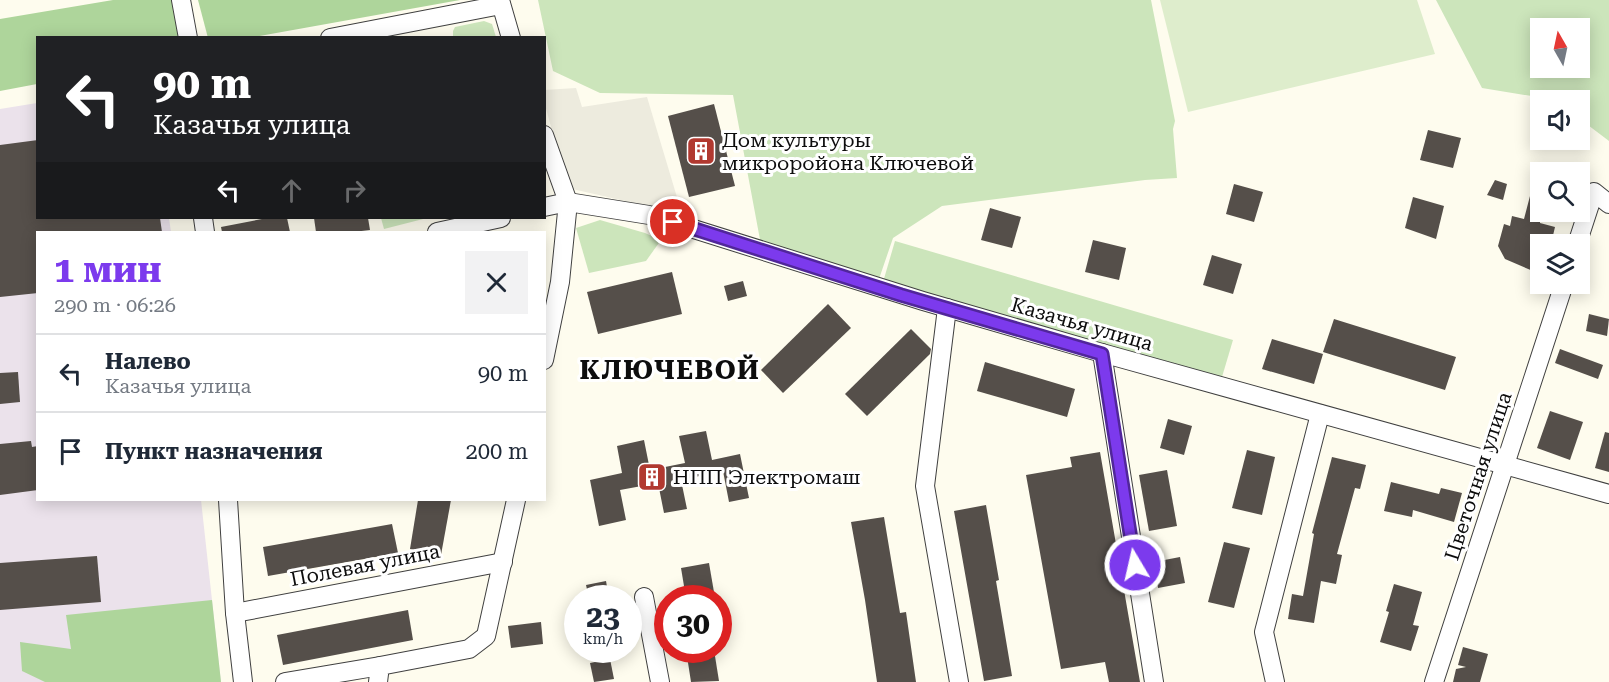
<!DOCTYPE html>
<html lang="ru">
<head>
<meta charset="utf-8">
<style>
	:root { --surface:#fff; --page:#f2f2f3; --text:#1f2937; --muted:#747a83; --line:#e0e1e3; --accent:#7c3aed }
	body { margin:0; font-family:"Roboto Serif",serif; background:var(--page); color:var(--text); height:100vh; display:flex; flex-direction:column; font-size:22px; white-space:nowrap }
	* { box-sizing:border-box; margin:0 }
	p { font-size:20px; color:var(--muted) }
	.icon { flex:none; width:33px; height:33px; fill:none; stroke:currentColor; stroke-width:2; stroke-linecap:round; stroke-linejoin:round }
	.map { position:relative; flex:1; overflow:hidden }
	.drawer { position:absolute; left:36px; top:231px; width:510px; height:270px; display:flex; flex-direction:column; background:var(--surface); border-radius:0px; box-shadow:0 3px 15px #0003 }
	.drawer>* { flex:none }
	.guide { position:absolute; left:36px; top:36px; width:510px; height:183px; border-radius:0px; box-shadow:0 3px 15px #0003; background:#202124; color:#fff; overflow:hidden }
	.needle { width:39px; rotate:351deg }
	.buttons { position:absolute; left:1530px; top:18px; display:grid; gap:12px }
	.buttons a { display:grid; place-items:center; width:60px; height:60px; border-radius:0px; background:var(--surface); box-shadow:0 3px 15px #0003; font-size:30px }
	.speed { position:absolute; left:564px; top:585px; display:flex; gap:12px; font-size:30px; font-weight:700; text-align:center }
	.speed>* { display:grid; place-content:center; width:78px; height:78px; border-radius:50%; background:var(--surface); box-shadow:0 3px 15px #0003; line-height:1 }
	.speed small { font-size:15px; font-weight:400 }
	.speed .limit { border:9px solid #d22; background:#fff; color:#111 }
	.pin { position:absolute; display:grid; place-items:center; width:51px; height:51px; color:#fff; margin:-26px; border:3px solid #fff; border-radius:50%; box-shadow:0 2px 6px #0007 }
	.me { position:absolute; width:66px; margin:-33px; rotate:351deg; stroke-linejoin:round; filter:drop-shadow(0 0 4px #0008) }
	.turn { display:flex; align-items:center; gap:21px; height:126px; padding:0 18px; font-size:27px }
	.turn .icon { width:78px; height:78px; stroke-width:2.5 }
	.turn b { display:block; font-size:42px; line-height:51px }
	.lanes { display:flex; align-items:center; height:57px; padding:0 18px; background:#0003; justify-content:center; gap:30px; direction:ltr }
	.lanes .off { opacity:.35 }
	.round { display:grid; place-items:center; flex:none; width:63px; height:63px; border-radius:0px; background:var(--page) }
	.summary { display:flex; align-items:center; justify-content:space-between; height:102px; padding:0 18px }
	h1 { font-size:36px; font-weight:700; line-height:45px; color:var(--accent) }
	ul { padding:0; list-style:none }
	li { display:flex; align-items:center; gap:18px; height:78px; padding:0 18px; border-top:2px solid var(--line) }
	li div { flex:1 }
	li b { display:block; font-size:22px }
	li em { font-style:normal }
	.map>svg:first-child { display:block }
</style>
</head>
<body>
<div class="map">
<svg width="1609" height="682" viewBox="0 0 1609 682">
	<rect width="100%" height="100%" fill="#fefcee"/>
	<path fill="#ebe2eb" d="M37 103 38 218H169L171 232H38V500H201L221 682H0V109Z"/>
	<g fill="#cce5bb" fill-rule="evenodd">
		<path d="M538 0H1151L1175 121 1173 129 1177 178 1145 180 942 206 893 238 879 279 761 245 733 95 600 93 553 71Z"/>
		<path d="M1436 0H1609V141L1580 119V100H1556L1482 88ZM1580 28V68H1540V28Z"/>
		<path d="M484 21 492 24 496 37H453V31L455 27Z"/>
		<path d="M381 218H427L384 229Z"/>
		<path d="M600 220 645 233 661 240 646 261 589 273 576 228Z"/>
		<path d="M895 241 1233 340 1219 387 881 289Z"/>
	</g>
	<g fill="#aed59b">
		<path d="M113 0H173L180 37 38 38 37 84 0 91V19Z"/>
		<path d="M198 0H460L254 37 208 38Z"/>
		<path d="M212 600 221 682H45L22 671 20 642 71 649 66 615Z"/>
	</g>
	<path fill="#deedcc" d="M1160 0H1417L1435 54 1188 112Z"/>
	<path fill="#edebde" d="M576 88 582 107 647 97 682 214 568 188 545 105 544 90Z"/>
	<g fill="#554f4a">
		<path d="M714 104 735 186 689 197 668 116Z"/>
		<path d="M1428 130 1461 138 1453 168 1420 160Z"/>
		<path d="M38 140V218H160L162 232H38V293L0 297V145Z"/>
		<path d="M1536 173H1540V223L1555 227 1551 244H1540V274L1505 259 1498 246 1504 224 1510 226 1512 216 1524 219Z"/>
		<path d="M1495 180 1507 184 1503 200 1487 195Z"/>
		<path d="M1234 184 1263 192 1254 222 1226 214Z"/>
		<path d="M1413 197 1444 206 1436 239 1405 228Z"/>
		<path d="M990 208 1021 217 1012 248 981 240Z"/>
		<path d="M267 218H287L290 232H222L221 227Z"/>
		<path d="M314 218H368L370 230 353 232H316Z"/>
		<path d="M1093 240 1126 248 1119 280 1085 272Z"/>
		<path d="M1212 255 1242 264 1233 294 1203 285Z"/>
		<path d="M672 272 682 314 598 334 587 292Z"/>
		<path d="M743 281 747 296 728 301 724 286Z"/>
		<path d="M828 304 851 328 783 393 761 370Z"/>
		<path d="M1589 314 1609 319 1607 336 1586 331Z"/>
		<path d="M1334 319 1456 357 1445 390 1323 352Z"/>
		<path d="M911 329 931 349 930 354 867 416 845 394Z"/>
		<path d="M1272 339 1323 354 1314 384 1262 369Z"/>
		<path d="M1560 349 1603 365 1598 379 1555 363Z"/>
		<path d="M985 362 1075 389 1067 417 977 391Z"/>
		<path d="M18 372 20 402 0 404V373Z"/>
		<path d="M1550 411 1583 422 1570 460 1537 448Z"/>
		<path d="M1168 419 1192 426 1184 455 1160 448Z"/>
		<path d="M706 431 712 460 740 454 749 498 729 502 723 471 681 480 687 509 664 513 658 483 620 490 626 520 599 526 590 480 622 473 617 446 644 440 650 470 685 463 679 436Z"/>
		<path d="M1605 432 1609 433V472L1595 468Z"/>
		<path d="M31 441 32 447 38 446V490L0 495V444Z"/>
		<path d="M1247 450 1275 457 1262 515 1232 508Z"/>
		<path d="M1100 452 1140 682H1109L1105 662 1061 669 1026 475 1072 467 1070 457Z"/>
		<path d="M1332 457 1366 465 1360 489 1355 488 1337 554 1342 555 1336 584 1321 581 1314 623 1288 619 1292 594 1303 596 1314 534 1312 533Z"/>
		<path d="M1167 470 1177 526 1149 531 1139 475Z"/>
		<path d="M1391 482 1439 494 1441 488 1462 493 1454 522 1413 510 1412 517 1384 511Z"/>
		<path d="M418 500H451L441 555 410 549Z"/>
		<path d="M986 505 999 580 996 581 1012 676 984 681 954 511Z"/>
		<path d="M884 517 900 613 906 612 916 682H877L865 600 851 522Z"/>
		<path d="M392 524 398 553 268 576 263 547Z"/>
		<path d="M1224 542 1250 548 1234 608 1208 602Z"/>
		<path d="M97 556 101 602 0 610V563Z"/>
		<path d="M1180 557 1185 583 1158 588 1154 562Z"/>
		<path d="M709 563 715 598H686L681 568Z"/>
		<path d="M606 581 609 598H589L586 585Z"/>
		<path d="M1394 584 1422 592 1413 625 1419 626 1411 651 1380 642 1389 612 1386 611Z"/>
		<path d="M408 610 413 640 283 665 277 635Z"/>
		<path d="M541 622 543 644 511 648 508 626Z"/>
		<path d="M1463 647 1488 654 1480 682H1453L1456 669 1466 667 1458 665Z"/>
		<path d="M686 650H714L719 681 691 682Z"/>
		<path d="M610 659 614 679 594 682 590 663Z"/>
	</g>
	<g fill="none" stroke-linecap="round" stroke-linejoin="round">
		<g stroke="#404040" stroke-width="20">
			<g id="minor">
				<path d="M181 0 188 38"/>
				<path d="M500 0 511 38"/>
				<path d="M330 38 501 5"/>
				<path d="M544 135 568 202 560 282 544 360"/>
				<path d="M544 207 568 202 649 215 923 301 1102 353 1609 494"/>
				<path d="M203 218 205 232"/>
				<path d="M437 232 501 218"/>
				<path d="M1577 244 1594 192 1609 204"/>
				<path d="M947 308 925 486 959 682"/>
				<path d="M1102 353 1154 682"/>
				<path d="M228 500 235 613 243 682"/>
				<path d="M644 597 660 682"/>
				<path d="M235 613 503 562"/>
				<path d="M285 682 380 666"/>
				<path d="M378 682 380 666 469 649 486 636 516 500"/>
				<path d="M1275 682 1264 632 1320 414"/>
				<path d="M1434 682 1564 284"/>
			</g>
		</g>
		<use href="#minor" stroke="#fff" stroke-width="18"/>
	</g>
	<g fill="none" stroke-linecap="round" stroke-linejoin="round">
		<g stroke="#51269a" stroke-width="15">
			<path id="route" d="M673 222 901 295 1102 354 1135 565"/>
		</g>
		<use href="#route" stroke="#7c3aed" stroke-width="10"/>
	</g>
	<defs>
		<g id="building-square" transform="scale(1.5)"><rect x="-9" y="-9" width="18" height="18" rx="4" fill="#b13930" stroke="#fff"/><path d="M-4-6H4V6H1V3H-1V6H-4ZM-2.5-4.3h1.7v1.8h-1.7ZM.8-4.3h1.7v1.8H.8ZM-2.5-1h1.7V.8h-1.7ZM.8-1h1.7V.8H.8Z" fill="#fff"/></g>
	</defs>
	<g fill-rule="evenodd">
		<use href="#building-square" x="701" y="151"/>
		<use href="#building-square" x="652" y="477"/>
	</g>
	<g text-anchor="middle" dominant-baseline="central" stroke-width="6" stroke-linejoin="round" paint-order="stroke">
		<g font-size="20" fill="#0d0d0d" stroke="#fff" text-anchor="start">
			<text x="722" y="140">Дом культуры<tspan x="722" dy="23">микроройона Ключевой</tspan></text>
			<text x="673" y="477">НПП Электромаш</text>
		</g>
		<g font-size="20" fill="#0d0d0d" stroke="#fff">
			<text transform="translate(1082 324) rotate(16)">Казачья улица</text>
			<text transform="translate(1478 476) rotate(-72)">Цветочная улица</text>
			<text transform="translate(365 565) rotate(-11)">Полевая улица</text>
		</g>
		<g font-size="26" font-weight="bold" letter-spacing="1.5" fill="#0d0d0d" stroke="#fff">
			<text x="670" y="370">КЛЮЧЕВОЙ</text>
		</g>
	</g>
</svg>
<div class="buttons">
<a><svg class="needle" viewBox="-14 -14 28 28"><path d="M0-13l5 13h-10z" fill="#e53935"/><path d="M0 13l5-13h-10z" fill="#747a83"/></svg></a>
<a><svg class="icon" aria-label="sound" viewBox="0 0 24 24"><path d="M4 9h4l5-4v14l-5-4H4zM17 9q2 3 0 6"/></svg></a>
<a><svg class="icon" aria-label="search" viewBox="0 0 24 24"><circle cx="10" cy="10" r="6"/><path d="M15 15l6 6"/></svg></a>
<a><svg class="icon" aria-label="layers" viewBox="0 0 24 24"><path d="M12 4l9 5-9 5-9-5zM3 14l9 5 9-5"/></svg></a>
</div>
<div class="speed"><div>23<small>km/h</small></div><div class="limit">30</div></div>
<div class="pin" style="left:673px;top:222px;background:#d93025"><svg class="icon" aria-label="arrive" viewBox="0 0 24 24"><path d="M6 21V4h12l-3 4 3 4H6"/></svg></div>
<svg class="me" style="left:1135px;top:565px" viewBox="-20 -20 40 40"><circle r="17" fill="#7c3aed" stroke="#fff" stroke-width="3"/><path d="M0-11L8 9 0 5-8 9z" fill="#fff"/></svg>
<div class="guide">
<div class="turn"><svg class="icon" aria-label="left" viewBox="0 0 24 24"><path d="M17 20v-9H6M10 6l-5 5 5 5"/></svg><div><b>90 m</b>Казачья улица</div></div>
<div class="lanes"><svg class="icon" aria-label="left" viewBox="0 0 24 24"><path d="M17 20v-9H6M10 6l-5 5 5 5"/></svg><svg class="icon off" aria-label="ahead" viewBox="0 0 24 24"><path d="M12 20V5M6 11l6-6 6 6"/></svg><svg class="icon off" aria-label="right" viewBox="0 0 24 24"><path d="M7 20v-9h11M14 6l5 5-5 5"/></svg></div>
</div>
<section class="drawer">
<div class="summary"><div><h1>1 мин</h1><p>290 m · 06:26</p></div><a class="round"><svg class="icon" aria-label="close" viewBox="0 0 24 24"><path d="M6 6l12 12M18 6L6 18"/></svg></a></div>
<ul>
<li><svg class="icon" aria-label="left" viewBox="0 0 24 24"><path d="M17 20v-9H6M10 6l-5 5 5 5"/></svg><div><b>Налево</b><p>Казачья улица</p></div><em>90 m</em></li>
<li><svg class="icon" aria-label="arrive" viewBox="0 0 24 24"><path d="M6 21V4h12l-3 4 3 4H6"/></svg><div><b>Пункт назначения</b></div><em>200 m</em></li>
</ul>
</section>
</div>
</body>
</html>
